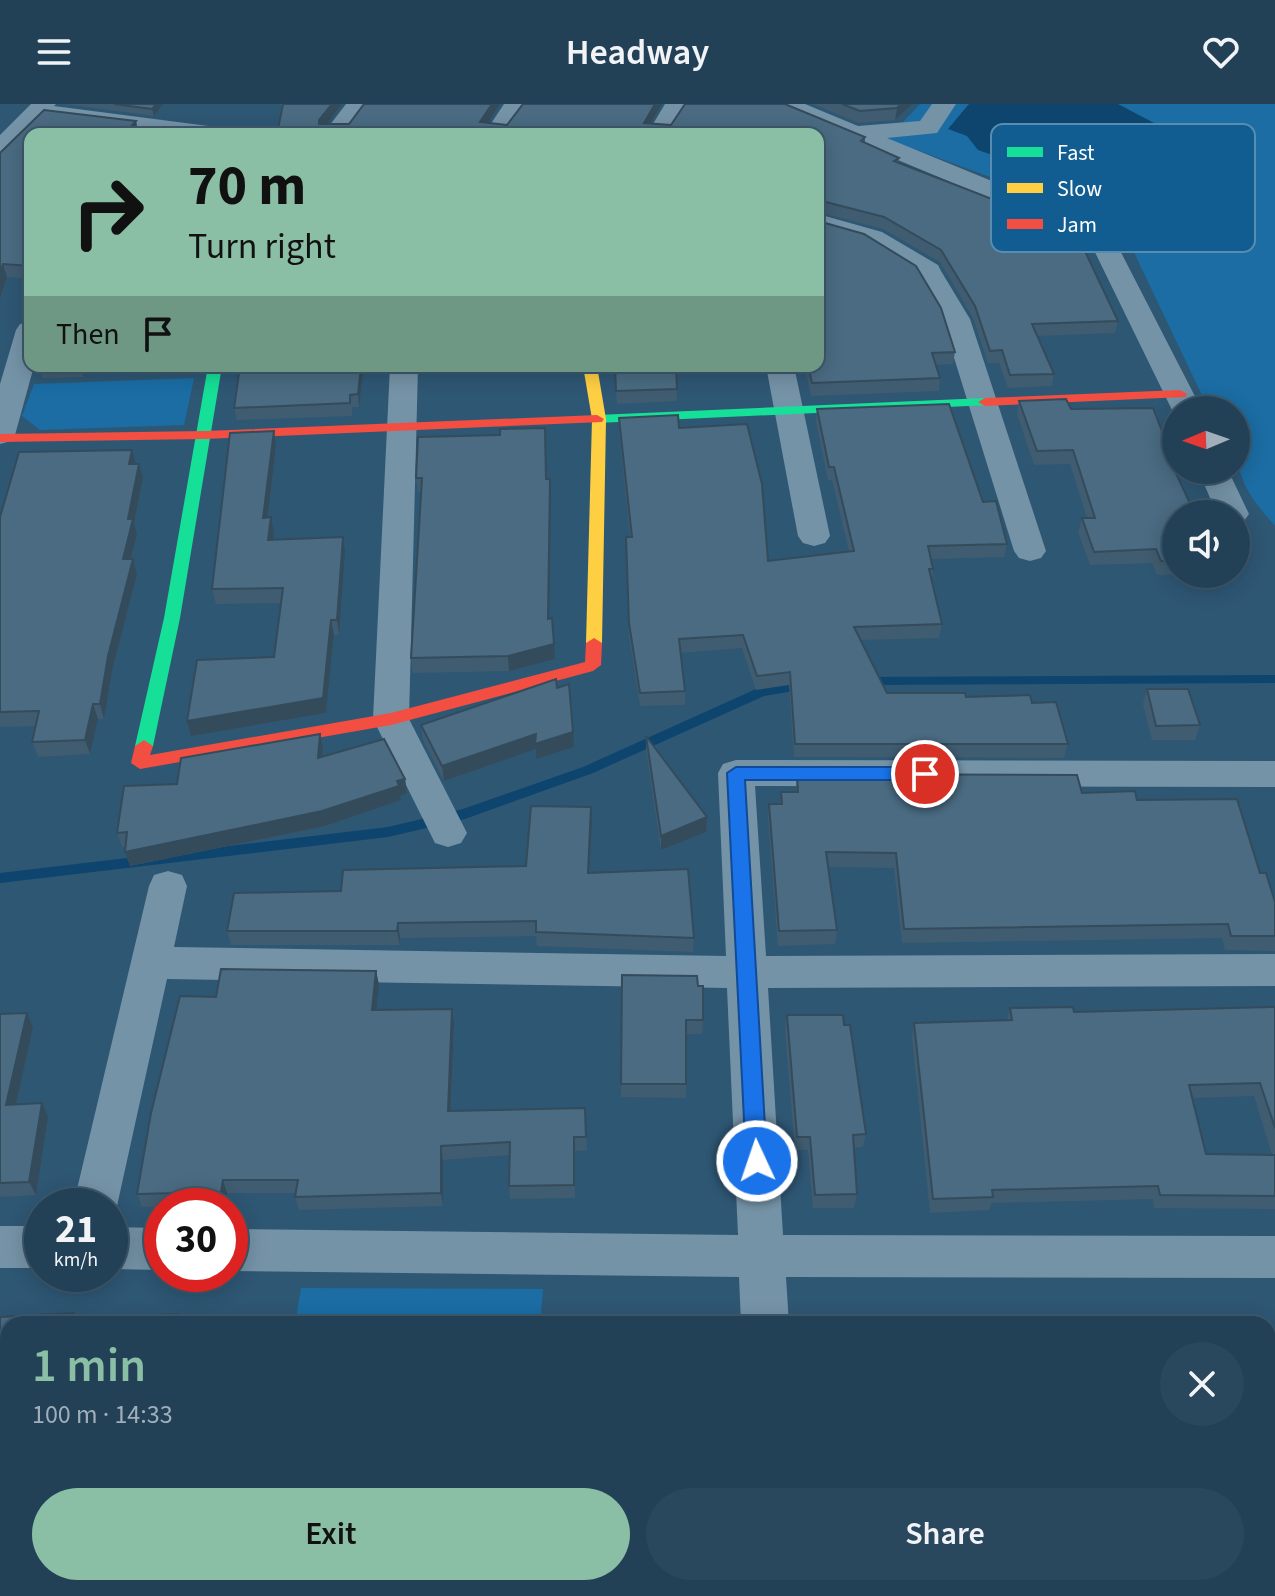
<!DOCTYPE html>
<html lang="en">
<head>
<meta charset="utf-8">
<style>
	:root { --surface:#224157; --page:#2a485d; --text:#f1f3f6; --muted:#a2afba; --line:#3f5a6d; --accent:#8abfa5 }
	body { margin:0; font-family:"Source Sans 3",sans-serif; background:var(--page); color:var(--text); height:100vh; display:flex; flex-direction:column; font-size:30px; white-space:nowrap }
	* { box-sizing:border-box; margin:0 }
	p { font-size:26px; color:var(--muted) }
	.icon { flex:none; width:44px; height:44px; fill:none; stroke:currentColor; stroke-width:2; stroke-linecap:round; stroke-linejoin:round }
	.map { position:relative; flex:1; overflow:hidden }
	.side { position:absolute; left:0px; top:1212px; width:1276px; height:280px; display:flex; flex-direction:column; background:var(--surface); border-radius:24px 24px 0 0; box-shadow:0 4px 20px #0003,0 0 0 2px var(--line) }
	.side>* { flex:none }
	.top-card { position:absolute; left:24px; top:24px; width:800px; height:244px; border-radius:16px; box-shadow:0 4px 20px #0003,0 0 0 2px var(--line); background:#8abfa5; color:#111; overflow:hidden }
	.needle { width:52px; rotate:268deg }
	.buttons { position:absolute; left:1162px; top:292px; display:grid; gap:16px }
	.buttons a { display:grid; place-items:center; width:88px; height:88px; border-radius:50%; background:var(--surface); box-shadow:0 4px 20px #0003,0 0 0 2px var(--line); font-size:40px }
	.speed { position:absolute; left:24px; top:1084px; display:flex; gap:16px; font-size:40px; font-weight:700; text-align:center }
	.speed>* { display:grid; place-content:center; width:104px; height:104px; border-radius:50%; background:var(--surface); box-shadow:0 4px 20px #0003,0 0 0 2px var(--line); line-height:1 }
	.speed small { font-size:20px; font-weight:400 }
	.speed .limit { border:12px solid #d22; background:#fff; color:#111 }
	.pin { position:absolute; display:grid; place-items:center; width:68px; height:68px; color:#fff; margin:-34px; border:4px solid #fff; border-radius:50%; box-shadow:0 2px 8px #0007 }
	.me { position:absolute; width:88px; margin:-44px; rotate:357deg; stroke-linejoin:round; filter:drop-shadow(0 0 6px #0008) }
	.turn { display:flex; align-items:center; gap:28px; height:168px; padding:0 32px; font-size:36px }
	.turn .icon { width:104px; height:104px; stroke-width:2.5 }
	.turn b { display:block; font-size:56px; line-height:68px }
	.then { display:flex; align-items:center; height:76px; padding:0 32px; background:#0003; gap:16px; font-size:30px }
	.round { display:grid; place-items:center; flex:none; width:84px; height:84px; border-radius:42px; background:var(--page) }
	.overview { display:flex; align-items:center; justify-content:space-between; height:136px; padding:0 32px }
	h1 { font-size:48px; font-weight:600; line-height:60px; color:var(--accent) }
	.action { display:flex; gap:16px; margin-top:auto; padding:16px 32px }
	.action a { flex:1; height:92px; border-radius:48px; background:var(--accent); color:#111; font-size:32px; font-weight:600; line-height:92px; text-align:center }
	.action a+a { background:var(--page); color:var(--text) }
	header { display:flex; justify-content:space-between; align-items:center; height:104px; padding:0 32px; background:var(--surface); font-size:36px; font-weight:600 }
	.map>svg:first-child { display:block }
</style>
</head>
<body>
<header><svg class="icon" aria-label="menu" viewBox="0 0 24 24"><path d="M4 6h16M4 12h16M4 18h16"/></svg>Headway<svg class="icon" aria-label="heart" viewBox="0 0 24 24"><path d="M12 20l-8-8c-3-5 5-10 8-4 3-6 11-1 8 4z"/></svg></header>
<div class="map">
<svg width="1275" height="1492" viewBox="0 0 1275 1492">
	<rect width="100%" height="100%" fill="#2e5774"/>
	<g fill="#1b6da4">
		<path d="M920 0H1275V422C1235 377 1236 364 1236 306H1209L1121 121 887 35Z"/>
		<path d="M194 274 184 321 40 326 22 312 34 280Z"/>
		<path d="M301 1184 543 1185 540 1220H295Z"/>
		<path d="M217 1484H516L515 1492H209Z"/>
	</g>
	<path fill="#0d456e" d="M969 0H1118L1173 29 1194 80 1149 106 978 46 967 32 948 25Z"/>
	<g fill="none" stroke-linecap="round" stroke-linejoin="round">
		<g fill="#0d456e" fill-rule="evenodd">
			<path d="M1275 571V579L863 581 857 577 863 573Z"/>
			<path d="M807 577 813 581 812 584 764 592 593 669 465 715 388 733 0 779V769L388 723 463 705 583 663 756 585Z"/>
			<path d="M0 1374 8 1379V1405L0 1400Z"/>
			<path d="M54 1484H75L79 1492H58Z"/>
		</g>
		<g fill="#7593a7" fill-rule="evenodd">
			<path d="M31 0H56L54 2 216 23 225 25 228 30H159L43 15 9 50 0 52V31Z"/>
			<path d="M346 0H371L348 30H323Z"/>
			<path d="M504 0H528L508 30H484Z"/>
			<path d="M665 0H689L671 30H647Z"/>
			<path d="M772 0H805L858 22 920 17 932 0H956L937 29 887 34 1109 125 1202 306H1176V312L1172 306 1089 136 776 5Z"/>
			<path d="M818 110 882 128 938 161 941 167 970 215 1046 447 1041 454 1030 457 1019 454 1014 447 942 215 917 172 864 140 818 126Z"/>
			<path d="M30 218V262H34L15 331 11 337 0 340V280L16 226 20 220Z"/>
			<path d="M390 262H418L409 615 467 729 461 739 448 743 435 739 373 615Z"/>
			<path d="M766 262H794L830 432 825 439 814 442 803 439 798 432Z"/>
			<path d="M1198 366H1228L1249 410 1244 417 1236 419V410H1217Z"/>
			<path d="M736 656 1275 657V683L755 682 766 852 1275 850V882L768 884 783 1131 1275 1132V1174L786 1173 789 1220H741L739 1173 230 1167V1125L738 1131 727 884 167 875 117 1102 110 1116V1102H73L149 782 154 771 168 767 182 771 187 782 174 843 726 852 718 669 723 660Z"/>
			<rect x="0" y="1122" width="42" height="42"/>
			<path d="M110 1123 162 1124V1166L110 1165Z"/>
			<path d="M751 1484H803L804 1492H752Z"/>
		</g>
		<g fill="#16e098" fill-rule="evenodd">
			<path d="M208 262H222L180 514 153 642 144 648 135 642 164 514Z"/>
			<path d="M985 294 992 298 990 301 597 319 590 315 597 311Z"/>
		</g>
		<path fill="#ffcf43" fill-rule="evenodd" d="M583 262H597L606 315 602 539 594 544 586 539 592 315Z"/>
		<g fill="#f24e42" fill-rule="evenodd">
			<path d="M1180 286 1187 290 1185 293 985 302 978 298 985 294Z"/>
			<path d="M597 311 604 315 602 318 205 335 0 338V330L205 327Z"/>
			<path d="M594 534 602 539 601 561 593 567 391 621 140 665 131 659 135 642 144 636 153 642 150 651 391 609 585 558 586 539Z"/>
		</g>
	</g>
	<g fill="#405c70" fill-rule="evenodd">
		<path d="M65 0H163L154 12Z"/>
		<path d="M278 0H342L327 20H349L364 0H500L488 19 507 21 523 0H662L651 19 671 21 685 0H785L865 33V39L899 54V58L1002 99 1006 97 1073 122 1118 217 1115 229 1037 232 1054 270 1052 282 1008 284 999 259H988L973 214 940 158 883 125 818 108V30H277L283 2Z"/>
		<path d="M813 0H912L895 16 858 19Z"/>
		<path d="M44 6 136 17 138 27 158 30H30V175L7 173 0 195V49Z"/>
		<path d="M818 117 955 248 953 260 936 261 940 274 939 287 811 292 805 262H818Z"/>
		<path d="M39 262H88L84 273 42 274Z"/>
		<path d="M240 262H364L359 303H352V312L237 316 234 304Z"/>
		<path d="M614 262H676L677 297 617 300Z"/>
		<path d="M1019 297 1071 305 1169 345 1168 352 1176 410 1177 470 1157 471 1152 459 1090 461 1078 428 1082 414H1087L1070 360 1034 361 1017 310Z"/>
		<path d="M817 305 983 398 1007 440 1004 453 931 455 933 465 932 475 942 520 939 534 860 536 887 589 966 593 1032 599 1068 640 1064 654 794 653 789 581 756 586 742 544 680 549 685 587V601L640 602 629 532 626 433H630L619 327V314L679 324 768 457 849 447 832 376H828L816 318Z"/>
		<path d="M276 342 268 413H271L274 428 273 436 345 448 339 531H334L326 609 191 632 187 617 274 553 281 499 216 500 212 485Z"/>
		<path d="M132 346 135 360H139L143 374 134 419 137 430 131 455H133L137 470 112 567 104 615H98L90 650 38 653 32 638 36 622 0 623V413Z"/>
		<path d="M416 374 550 375 549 514 555 555 509 567 413 569 411 554 421 388H418Z"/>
		<path d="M557 584 574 643 536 655V645L444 677 423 636 421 621Z"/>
		<path d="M1147 585 1200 621 1195 636H1152L1143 600Z"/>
		<path d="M320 630 323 644 322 653 405 675 407 689 400 692 401 696 325 722 130 762 125 748V743H122L117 729 177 680Z"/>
		<path d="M646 632 706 728 661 746 646 646Z"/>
		<path d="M797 670 1082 689 1137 696 1260 769 1275 798V847L1225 846 1222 834 902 839 894 764 828 763 837 826 835 840 778 842 768 715 769 700H780L781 688H796Z"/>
		<path d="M591 703 589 769 694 834 693 848 537 842 536 832 400 834V841H231L227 827 341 787 526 762Z"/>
		<path d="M376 867 379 881 376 906 452 905 454 919 451 1007 585 1004 587 1046 575 1047V1094L510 1095 509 1082V1051L443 1056V1102L299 1106 295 1093 296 1089H227L226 1101 142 1103 137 1090 216 893Z"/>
		<path d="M622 871 703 916 702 930H686V994L621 993Z"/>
		<path d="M1275 903V1105L1154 1104 1153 1095 992 1099 989 1106 930 1109 912 933 914 919 1007 916 1010 904 1074 908ZM1254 992 1272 1051 1206 1050 1193 994Z"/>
		<path d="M27 909 33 923 16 1000 48 1013 36 1091 0 1093V910Z"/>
		<path d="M787 911 844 921 866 1030 863 1043 854 1044 857 1090 854 1104H813L808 1046H795L785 925Z"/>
		<path d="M74 1209 76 1213 87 1212 89 1215 8 1220V1332H0V1213Z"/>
		<rect x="1268" y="1234" width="7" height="214"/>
	</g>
	<g fill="#344b5b">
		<path d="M156 0H163L154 12 152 5Z"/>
		<path d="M332 0H342L321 28 319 16Z"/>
		<path d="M492 0H500L481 30 480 18Z"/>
		<path d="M655 0H662L644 30V19Z"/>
		<path d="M901 0H912L895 16 897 4Z"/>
		<path d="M136 17 138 30 128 26Z"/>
		<path d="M3 160 7 173 0 195V169Z"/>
		<path d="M81 262H88L84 273Z"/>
		<path d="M361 262H364L359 303 358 290Z"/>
		<path d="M274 327 276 342 266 428 263 414Z"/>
		<path d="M132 346 136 360H129Z"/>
		<path d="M139 360 143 374 134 419 137 430 127 470 123 455 128 415Z"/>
		<path d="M550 375 551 389 549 529 548 515Z"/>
		<path d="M271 413 274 428 271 451 268 436Z"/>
		<path d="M343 433 345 448 339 531 337 516Z"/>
		<path d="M133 455 137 470 112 567 104 615 100 600 108 552Z"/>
		<path d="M331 516 334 531 326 609 191 632 187 617Z"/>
		<path d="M554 540 555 555 509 567 508 552Z"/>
		<path d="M93 600 98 615 90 650 85 636Z"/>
		<path d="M573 628 574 643 536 655V645L444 677 442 662 536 630Z"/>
		<path d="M320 630 323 644 321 669 318 654Z"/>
		<path d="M405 675 407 689 400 692 401 696 325 722 130 762 125 748Z"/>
		<path d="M591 703 592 717 588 783V769Z"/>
		<path d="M707 713 706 728 661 746V732Z"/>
		<path d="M398 819 400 834V841L397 827Z"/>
		<path d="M376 867 379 881 375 920 372 906Z"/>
		<path d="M452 905 454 919 450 1020 448 1007Z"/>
		<path d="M27 909 33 923 13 1014 6 1001Z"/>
		<path d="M42 999 48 1013 36 1091 29 1078Z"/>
		<path d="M441 1042 443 1056V1102L441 1089Z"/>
		<path d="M223 1076 227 1089 226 1101 221 1088Z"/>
		<path d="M177 1210 181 1220H176Z"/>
	</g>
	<g fill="#4a6b82" stroke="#344b5b" stroke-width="2">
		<path d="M114 0H156L152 5Z"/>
		<path d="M283 0H332L319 16V20H349L364 0H492L480 18 507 21 523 0H655L644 19 671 21 685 0H785L865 33 861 37 899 54 894 57 1002 99 1006 97 1073 122 1118 217 1032 220 1054 270 1010 271 1002 246 990 247 975 202 941 146 884 113 818 96V30H277Z"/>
		<path d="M842 0H901L897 4 860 7Z"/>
		<path d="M44 6 136 17 128 26 158 30H30V162L3 160 0 169V49Z"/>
		<path d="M818 113V117L864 130 916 162 941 204 955 248 932 249 940 274 812 279 808 262H818Z"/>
		<path d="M240 262H361L358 290 350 291V299L234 304Z"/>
		<path d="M615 262H676L677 285 616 287Z"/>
		<path d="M1066 295 1071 305 1153 304 1169 345 1165 346 1195 410H1176V457H1161L1156 445 1094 448 1082 414H1095L1073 346 1037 347 1019 297Z"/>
		<path d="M949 300 983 398 996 397 1007 440 928 442 933 465H929L942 520 854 523 887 589H965L966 593 1030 591 1032 599 1056 598 1068 640H795L790 568 757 572 743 531 679 535 685 587 640 589 629 519 626 433H632L619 314 678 311 679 324 747 320 762 380 768 457 854 447 834 363H829L817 305Z"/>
		<path d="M545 324 546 375H550L548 515 552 514 554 540 508 552 411 554 422 374H416L418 333 500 331V325Z"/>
		<path d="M274 327 263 414 271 413 268 436 343 433 337 516H331L323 594 187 617 197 556 274 553 283 484 212 485 230 329Z"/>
		<path d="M132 346 129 360H139L128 415H133L123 455H133L108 552 100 600H93L85 636 32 638 39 607 0 608V413L19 348Z"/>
		<path d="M556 575 557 584 569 580 573 628 535 640 536 630 442 662 421 621Z"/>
		<path d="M1147 585H1188L1200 621 1156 622Z"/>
		<path d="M320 630 318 654 384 635 405 675 397 677 399 682 322 707 125 748 127 728 117 729 124 682 177 680 181 654Z"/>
		<path d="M646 632 707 713 661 732Z"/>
		<path d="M797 670 1077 671 1082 689 1135 687 1137 696 1237 695 1260 769H1266L1275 798V832H1231L1228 820 904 825 896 749 826 748 837 826 779 827 769 700H782L781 688H798Z"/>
		<path d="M531 702 591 703 588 769 688 765 694 834 536 828V817L398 819 397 827H227L234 789 341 787 343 766 526 762Z"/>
		<path d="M221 865 376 867 372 906 452 905 448 1007 585 1004 586 1033H574V1081L509 1082 510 1038 441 1042V1089L295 1093 298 1076H223L221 1088 137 1090 151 1009 180 892 216 893Z"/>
		<path d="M622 871 697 872 698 882H703V916H686V980H621Z"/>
		<path d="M1073 903 1074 908 1275 903V1024L1260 979 1189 981 1206 1050 1275 1051V1092L1160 1091 1158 1082 992 1086 993 1093 933 1095 914 919 1012 916 1010 904Z"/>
		<path d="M27 909 6 1001 42 999 29 1078 0 1079V910Z"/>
		<path d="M787 911H843L844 921H850L866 1030 853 1031 857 1090 815 1091 810 1033H797Z"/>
		<path d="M74 1209 73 1213 87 1212 86 1215 177 1210 176 1220H8V1320H0V1213Z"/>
		<path d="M1139 1218V1220H1102Z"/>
		<rect x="1268" y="1234" width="7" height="203"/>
	</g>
	<path fill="#1a73e8" stroke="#114b97" stroke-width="2" d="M736 663H925L934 670 925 676H745L767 1057 764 1064 757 1067 749 1064 746 1057 727 669Z"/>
	<rect x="991" y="20" width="264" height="128" rx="12" fill="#115c91" stroke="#588db2" stroke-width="2"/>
	<rect x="1007" y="43" width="36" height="10" fill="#16e098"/>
	<rect x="1007" y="79" width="36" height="10" fill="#ffcf43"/>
	<rect x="1007" y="115" width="36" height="10" fill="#f24e42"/>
	<g font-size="22" fill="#fff">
		<text x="1057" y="56">Fast</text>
		<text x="1057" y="92">Slow</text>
		<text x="1057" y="128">Jam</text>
	</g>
</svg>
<div class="buttons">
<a><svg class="needle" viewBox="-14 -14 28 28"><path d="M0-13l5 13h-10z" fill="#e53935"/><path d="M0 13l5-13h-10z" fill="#a2afba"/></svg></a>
<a><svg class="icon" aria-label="sound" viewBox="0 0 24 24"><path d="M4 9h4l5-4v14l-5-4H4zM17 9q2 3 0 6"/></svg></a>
</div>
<div class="speed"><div>21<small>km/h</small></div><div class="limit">30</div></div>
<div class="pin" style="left:925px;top:670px;background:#d93025"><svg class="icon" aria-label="arrive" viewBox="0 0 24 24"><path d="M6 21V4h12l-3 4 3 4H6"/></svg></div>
<svg class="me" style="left:757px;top:1057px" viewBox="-20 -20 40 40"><circle r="17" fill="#1a73e8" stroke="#fff" stroke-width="3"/><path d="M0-11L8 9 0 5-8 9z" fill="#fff"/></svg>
<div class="top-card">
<div class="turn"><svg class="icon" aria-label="right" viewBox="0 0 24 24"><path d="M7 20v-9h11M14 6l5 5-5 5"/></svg><div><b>70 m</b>Turn right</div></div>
<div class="then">Then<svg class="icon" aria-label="arrive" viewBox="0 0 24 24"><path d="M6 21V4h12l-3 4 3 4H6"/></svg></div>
</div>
<section class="side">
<div class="overview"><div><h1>1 min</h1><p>100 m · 14:33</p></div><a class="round"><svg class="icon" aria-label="close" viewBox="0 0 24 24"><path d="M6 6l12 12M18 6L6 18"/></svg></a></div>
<div class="action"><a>Exit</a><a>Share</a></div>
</section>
</div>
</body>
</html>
